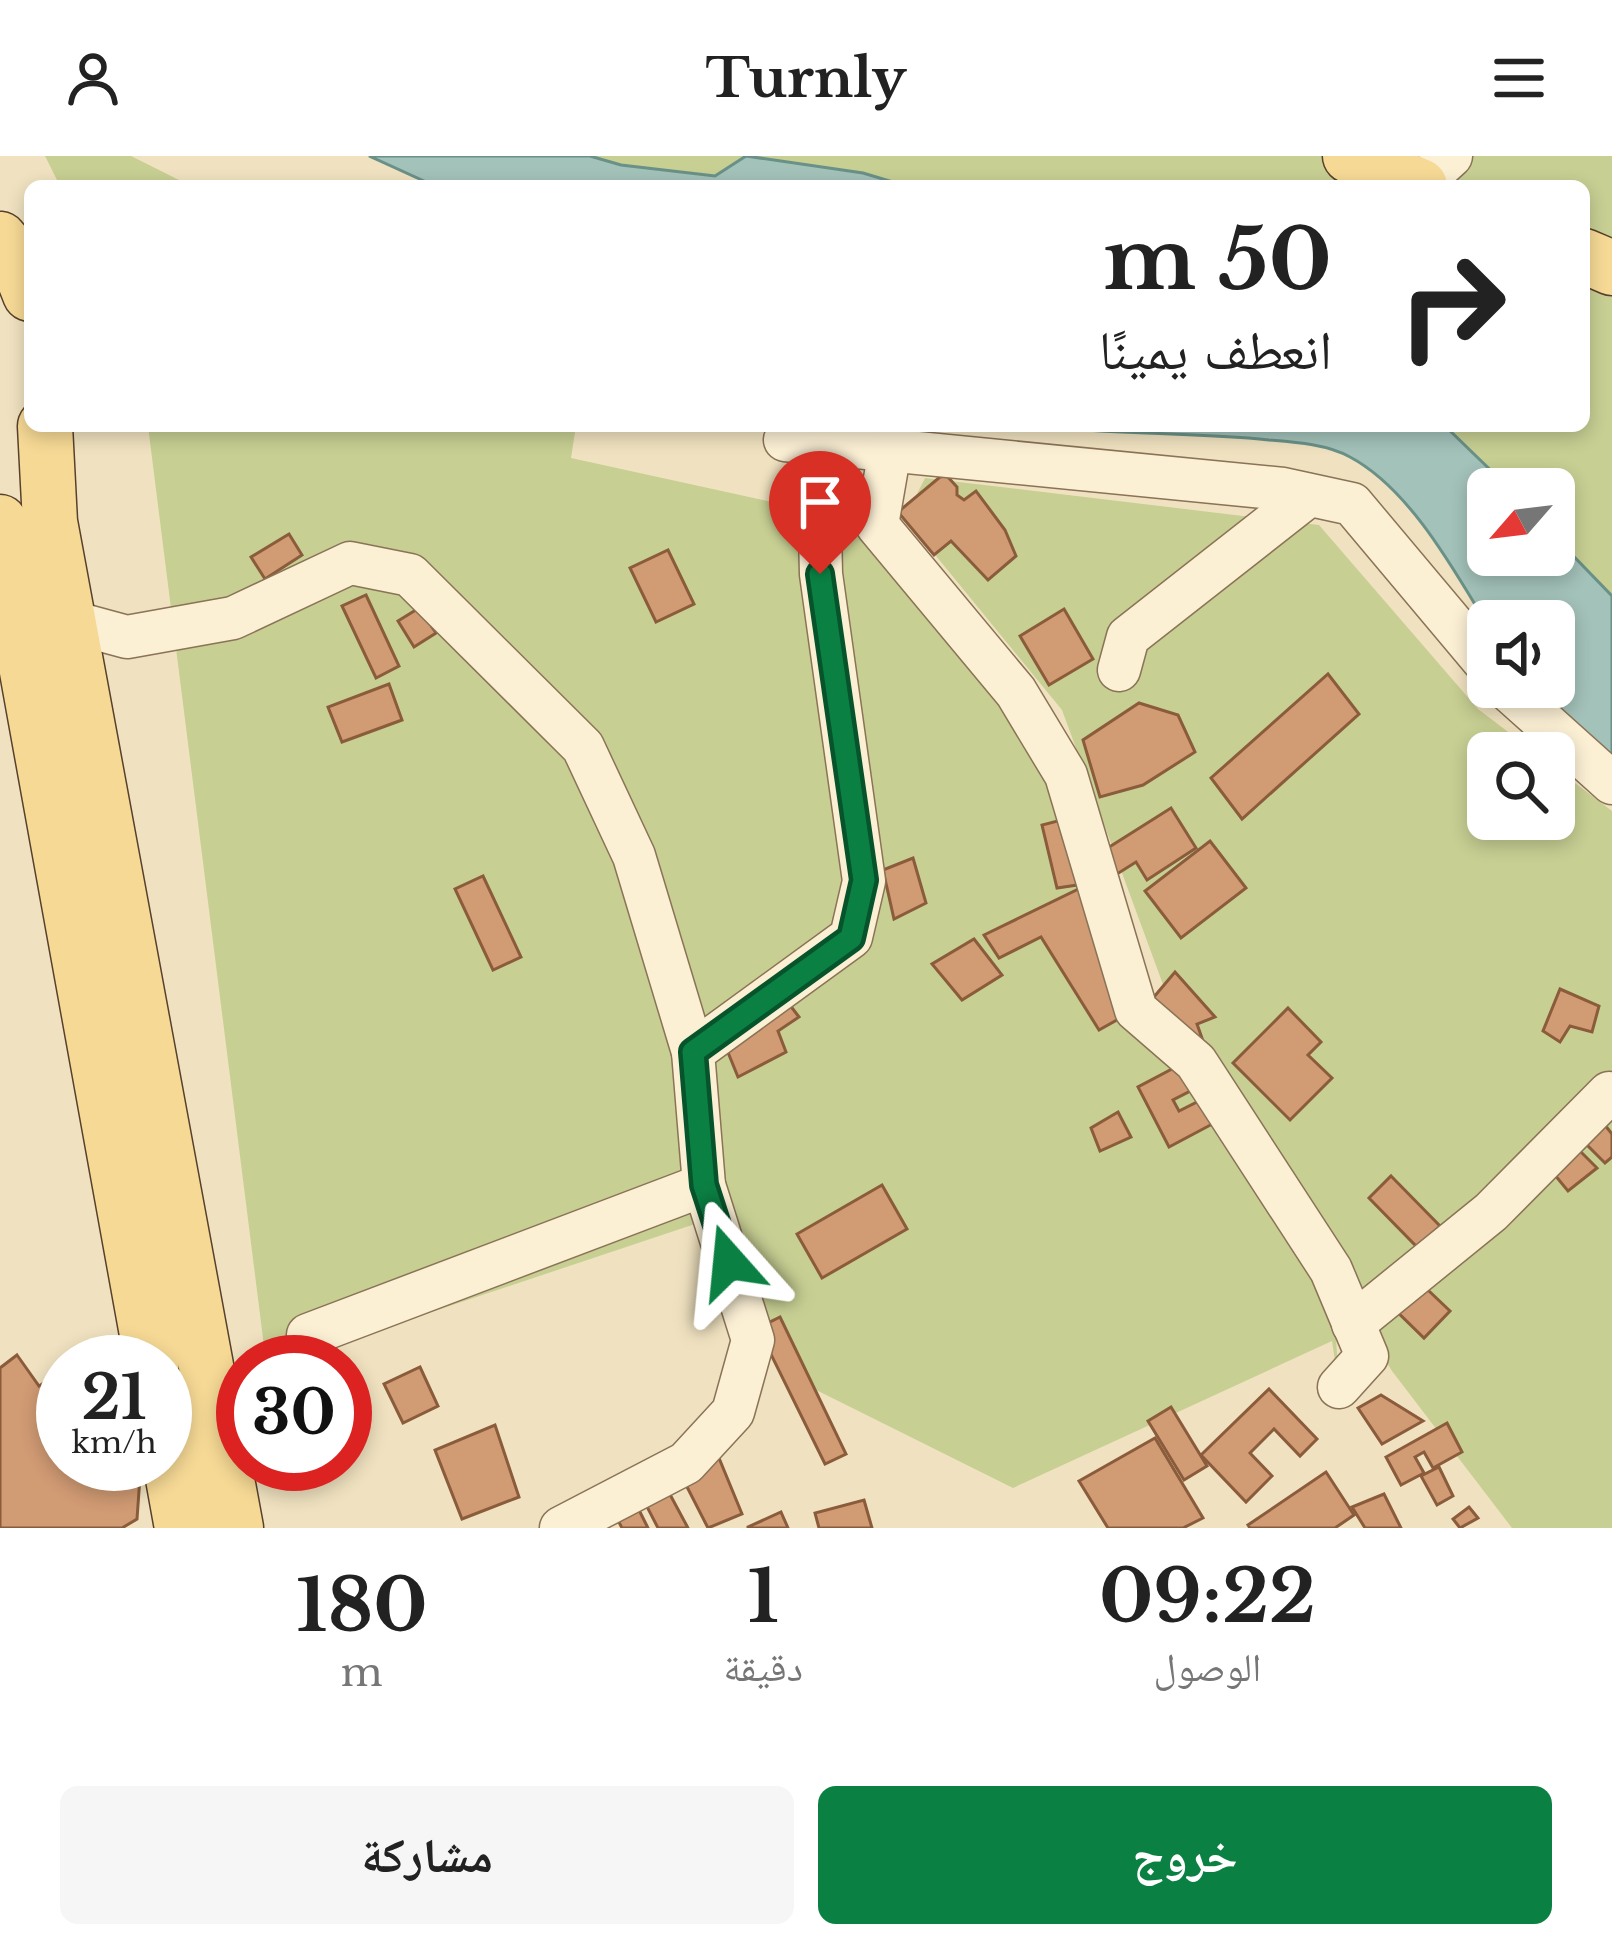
<!DOCTYPE html>
<html lang="ar">
<head>
<meta charset="utf-8">
<style>
	:root { --surface:#fff; --page:#f6f6f6; --text:#222; --muted:#767676; --accent:#0b8043 }
	body { margin:0; font-family:"Libre Baskerville","Noto Naskh Arabic",serif; background:var(--page); color:var(--text); direction:rtl; height:100vh; display:flex; flex-direction:column; font-size:45px; white-space:nowrap }
	* { box-sizing:border-box; margin:0 }
	p { font-size:39px; color:var(--muted) }
	.icon { flex:none; width:66px; height:66px; fill:none; stroke:currentColor; stroke-width:2; stroke-linecap:round; stroke-linejoin:round }
	.map { position:relative; height:1372px; overflow:hidden; direction:ltr }
	.panel { display:flex; flex-direction:column; background:var(--surface); flex:1 }
	.panel>* { flex:none }
	.top-card { position:absolute; left:24px; top:24px; width:1566px; height:252px; border-radius:18px; box-shadow:0 6px 18px #0003; direction:rtl; background:#fff; color:var(--text); overflow:hidden }
	.needle { width:78px; rotate:242deg }
	.fabs { position:absolute; left:1467px; top:312px; display:grid; gap:24px }
	.fabs a { display:grid; place-items:center; width:108px; height:108px; border-radius:18px; background:var(--surface); box-shadow:0 6px 18px #0003; font-size:60px }
	.speed { position:absolute; left:36px; top:1179px; display:flex; gap:24px; font-size:60px; font-weight:700; text-align:center }
	.speed>* { display:grid; place-content:center; width:156px; height:156px; border-radius:50%; background:var(--surface); box-shadow:0 6px 18px #0003; line-height:1 }
	.speed small { font-size:30px; font-weight:400 }
	.speed .limit { border:18px solid #d22; background:#fff; color:#111 }
	.pin { position:absolute; display:grid; place-items:center; width:102px; height:102px; color:#fff; margin:-123px -51px; border-radius:50% 50% 50% 0; rotate:-45deg; box-shadow:0 0 12px #0007 }
	.pin .icon { rotate:45deg }
	.me { position:absolute; width:132px; margin:-66px; rotate:342deg; stroke-linejoin:round; filter:drop-shadow(0 0 9px #0008) }
	.turn { display:flex; align-items:center; gap:42px; height:252px; padding:0 60px; font-size:54px }
	.turn .icon { width:156px; height:156px; stroke-width:2.5 }
	.turn b { display:block; font-size:84px; line-height:102px }
	.eta { display:flex; justify-content:space-evenly; align-items:center; height:204px; text-align:center }
	.eta b { font-size:72px; font-weight:800; line-height:84px }
	.primary-button { display:flex; gap:24px; margin-top:auto; padding:24px 60px }
	.primary-button a { flex:1; height:138px; border-radius:18px; background:var(--accent); color:#fff; font-size:48px; font-weight:800; line-height:138px; text-align:center }
	.primary-button a+a { background:var(--page); color:var(--text) }
	header { display:flex; justify-content:space-between; align-items:center; height:156px; padding:0 60px; background:var(--surface); font-size:54px; font-weight:800 }
	.map>svg:first-child { display:block }
</style>
</head>
<body>
<header><svg class="icon" aria-label="menu" viewBox="0 0 24 24"><path d="M4 6h16M4 12h16M4 18h16"/></svg>Turnly<svg class="icon" aria-label="person" viewBox="0 0 24 24"><circle cx="12" cy="8" r="4"/><path d="M4 21q1-7 8-7t8 7"/></svg></header>
<div class="map">
<svg width="1612" height="1372" viewBox="0 0 1612 1372">
	<rect width="100%" height="100%" fill="#f0e2c0"/>
	<g fill="#c7cf93">
		<path d="M45 0H131L191 30H60Z"/>
		<path d="M590 0H1612V440L1554 380V333H1510L1445 270H1584V30H906L863 17 747 0 715 20 621 9Z"/>
		<path d="M148 270H576L571 302 877 369 1066 619 1136 854 1168 842 1062 554 905 362 925 322 1319 369 1478 553 1536 597H1488V663H1554V611L1612 655V1372H1512L1392 1215 1332 1117 1339 1231 1332 1185 1013 1332 778 1215 704 1065 282 1206H266Z"/>
	</g>
	<g fill="#a3c2b9" stroke="#6a9187" stroke-width="3">
		<path d="M369 0H590L621 9 715 20 746 0 863 17 906 30H435Z"/>
		<path d="M1039 270H1445L1510 333H1488V399H1554V380L1612 440V604L1535 531H1554V465H1488V470C1454 414 1410 333 1350 301 1327 288 1294 286 1269 284 1193 276 1116 279 1039 270Z"/>
	</g>
	<g fill="#d19b74" stroke="#8b5c3b" stroke-width="3">
		<path d="M947 320 957 331V339L964 344 976 335 1005 374 1016 400 988 424 951 385 934 399 898 356 940 321Z"/>
		<path d="M289 378 302 399 265 423 251 401Z"/>
		<path d="M668 394 694 448 656 466 630 412Z"/>
		<path d="M366 439 399 510 376 522 342 450Z"/>
		<path d="M419 452 436 477 414 491 398 465Z"/>
		<path d="M1064 453 1093 503 1049 529 1020 480Z"/>
		<path d="M1328 518 1359 558 1242 663 1211 622Z"/>
		<path d="M389 528 402 564 342 586 328 551Z"/>
		<path d="M1139 547 1178 559 1195 596 1143 629 1100 641 1083 584Z"/>
		<path d="M1171 652 1196 692 1147 724 1136 706 1117 718 1103 695Z"/>
		<path d="M1073 661 1091 727 1057 732 1042 669Z"/>
		<path d="M1210 685 1246 732 1181 782 1145 735Z"/>
		<path d="M913 702 926 747 894 763 883 714Z"/>
		<path d="M483 720 521 801 493 814 455 733Z"/>
		<path d="M1091 727 1124 860 1099 874 1041 781 999 802 984 779Z"/>
		<path d="M974 783 1002 819 962 844 932 808Z"/>
		<path d="M1175 816 1215 861 1197 868 1203 885 1148 848Z"/>
		<path d="M1560 833 1599 850 1592 876 1570 870 1560 886 1543 875Z"/>
		<path d="M786 844 799 861 778 875 786 896 738 921 723 884Z"/>
		<path d="M1288 852 1321 886 1308 899 1332 922 1290 964 1233 907Z"/>
		<path d="M1189 904 1202 929 1173 944 1179 955 1205 942 1218 965 1169 991 1138 931Z"/>
		<path d="M1118 956 1131 981 1100 995 1091 972Z"/>
		<path d="M1596 958 1612 978V1001L1605 1007 1576 978Z"/>
		<path d="M1569 984 1597 1012 1568 1035 1545 1007Z"/>
		<path d="M1391 1020 1440 1070 1418 1092 1369 1042Z"/>
		<path d="M882 1029 907 1073 822 1122 797 1078Z"/>
		<path d="M1409 1116 1450 1155 1424 1182 1383 1142Z"/>
		<path d="M780 1161 846 1298 825 1308 758 1172Z"/>
		<path d="M17 1199 39 1230 63 1215V1308H154L158 1315 140 1321 137 1363 122 1372H0V1212Z"/>
		<path d="M420 1211 438 1250 403 1267 384 1228Z"/>
		<path d="M1269 1233 1317 1283 1300 1300 1274 1273 1250 1297 1272 1320 1246 1346 1201 1299Z"/>
		<path d="M1381 1239 1423 1265 1382 1288 1358 1252Z"/>
		<path d="M1171 1251 1207 1310 1184 1324 1148 1265Z"/>
		<path d="M1447 1267 1462 1296 1433 1312 1424 1296 1415 1301 1424 1317 1401 1329 1386 1301Z"/>
		<path d="M495 1269 519 1341 462 1363 435 1294Z"/>
		<path d="M1155 1282 1203 1362 1183 1372H1108L1079 1325Z"/>
		<path d="M719 1302 742 1358 708 1372 683 1323Z"/>
		<path d="M1439 1311 1453 1340 1437 1349 1421 1320Z"/>
		<path d="M1326 1316 1354 1359 1335 1372H1250L1248 1369Z"/>
		<path d="M666 1331 688 1372H658L643 1343Z"/>
		<path d="M1384 1338 1401 1372H1365L1352 1351Z"/>
		<path d="M633 1342 648 1372H622L612 1353Z"/>
		<path d="M864 1344 872 1372H819L815 1357Z"/>
		<path d="M1469 1351 1478 1362 1460 1372 1453 1363Z"/>
		<path d="M781 1356 788 1372H748V1371Z"/>
	</g>
	<g fill="none" stroke-linecap="round" stroke-linejoin="round">
		<g stroke="#8a7357" stroke-width="45">
			<g id="minor">
				<path d="M1419 29 1451 0"/>
				<path d="M785 284 1283 333 1352 348 1488 510"/>
				<path d="M890 294 877 369 1016 536 1066 619 1136 854 1196 906 1331 1114 1367 1200 1339 1231"/>
				<path d="M68 465 127 481 233 462 350 407 410 419 583 591 634 700 693 896"/>
				<path d="M1119 514 1128 481 1309 339"/>
				<path d="M1505 531 1612 627"/>
				<path d="M1353 1168 1491 1056 1609 937"/>
				<path d="M308 1179 704 1029"/>
				<path d="M561 1372 686 1307 733 1256 753 1184 704 1029 693 896 851 781 864 725 821 418 818 287"/>
			</g>
		</g>
		<g stroke="#58412c" stroke-width="57">
			<g id="major">
				<path d="M1350 0 1420 30"/>
				<path d="M0 83 15 101 30 138"/>
				<path d="M1584 100 1612 112"/>
				<path d="M45 270 50 366 236 1372"/>
				<path d="M0 366 152 1206"/>
				<path d="M165 1278 182 1372"/>
			</g>
		</g>
		<use href="#minor" stroke="#fbefd4" stroke-width="42"/>
		<use href="#major" stroke="#f6d995" stroke-width="54"/>
	</g>
	<g fill="none" stroke-linecap="round" stroke-linejoin="round">
		<g stroke="#07532c" stroke-width="30">
			<path id="route" d="M729 1106 704 1029 693 896 851 782 864 724 820 418"/>
		</g>
		<use href="#route" stroke="#0b8043" stroke-width="21"/>
	</g>
</svg>
<div class="fabs">
<a><svg class="needle" viewBox="-14 -14 28 28"><path d="M0-13l5 13h-10z" fill="#e53935"/><path d="M0 13l5-13h-10z" fill="#767676"/></svg></a>
<a><svg class="icon" aria-label="sound" viewBox="0 0 24 24"><path d="M4 9h4l5-4v14l-5-4H4zM17 9q2 3 0 6"/></svg></a>
<a><svg class="icon" aria-label="search" viewBox="0 0 24 24"><circle cx="10" cy="10" r="6"/><path d="M15 15l6 6"/></svg></a>
</div>
<div class="speed"><div>21<small>km/h</small></div><div class="limit">30</div></div>
<div class="pin" style="left:820px;top:418px;background:#d93025"><svg class="icon" aria-label="arrive" viewBox="0 0 24 24"><path d="M6 21V4h12l-3 4 3 4H6"/></svg></div>
<svg class="me" style="left:729px;top:1106px" viewBox="-20 -20 40 40"><path d="M0-17L14 15 0 8-14 15z" fill="#0b8043" stroke="#fff" stroke-width="4"/></svg>
<div class="top-card">
<div class="turn"><svg class="icon" aria-label="right" viewBox="0 0 24 24"><path d="M7 20v-9h11M14 6l5 5-5 5"/></svg><div><b>50 m</b>انعطف يمينًا</div></div>
</div>
</div>
<section class="panel">
<div class="eta">
<div><b>09:22</b><p>الوصول</p></div>
<div><b>1</b><p>دقيقة</p></div>
<div><b>180</b><p>m</p></div>
</div>
<div class="primary-button"><a>خروج</a><a>مشاركة</a></div>
</section>
</body>
</html>
